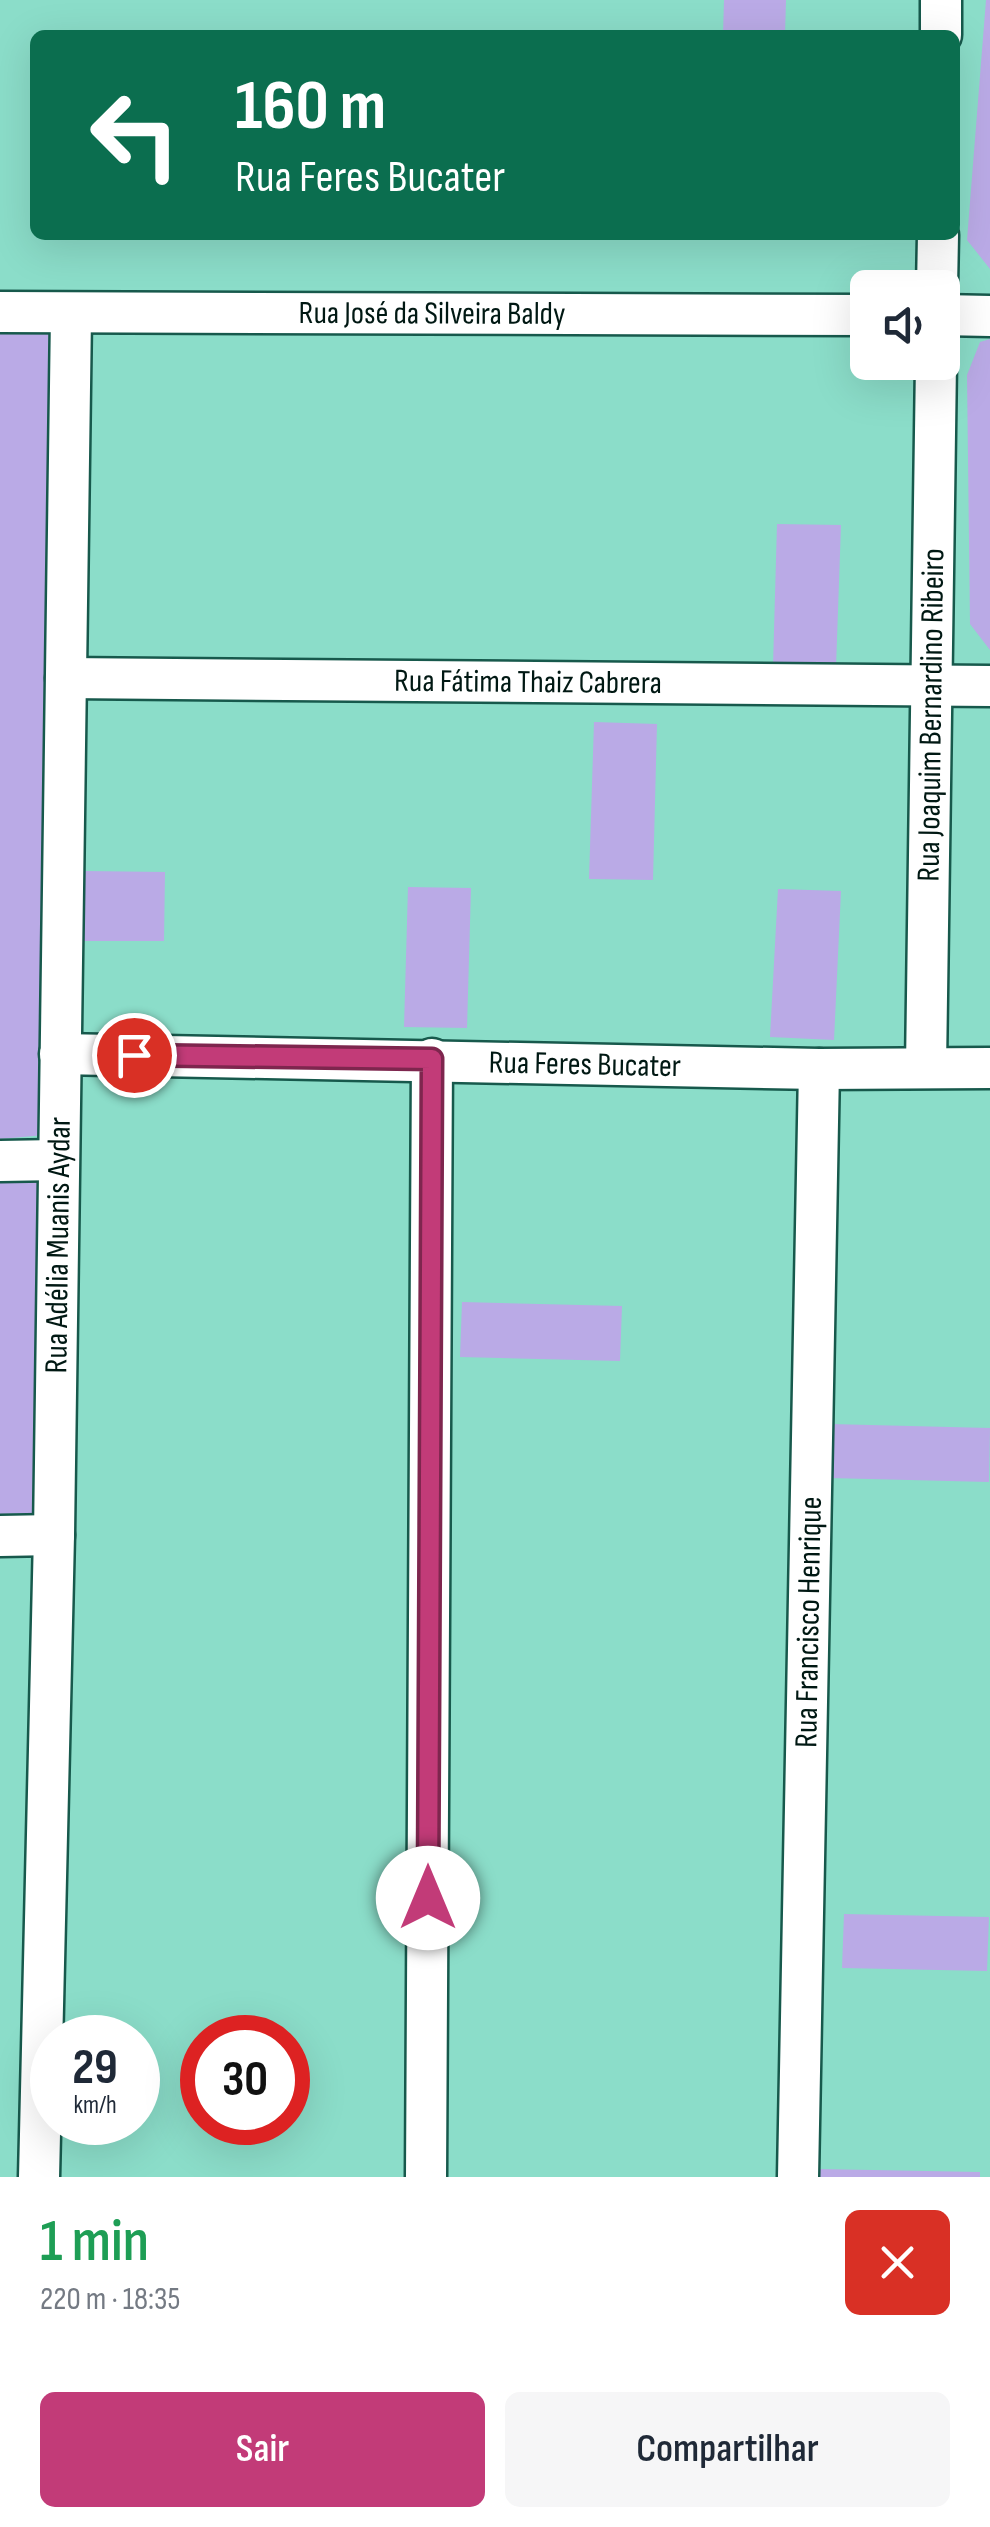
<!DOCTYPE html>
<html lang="pt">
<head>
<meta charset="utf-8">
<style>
	:root { --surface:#fff; --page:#f6f6f7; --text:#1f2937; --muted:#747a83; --accent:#c23b78 }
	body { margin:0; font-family:"Sofia Sans Condensed",sans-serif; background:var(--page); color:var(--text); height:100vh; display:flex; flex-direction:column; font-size:38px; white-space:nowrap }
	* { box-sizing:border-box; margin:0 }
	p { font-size:32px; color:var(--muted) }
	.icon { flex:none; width:55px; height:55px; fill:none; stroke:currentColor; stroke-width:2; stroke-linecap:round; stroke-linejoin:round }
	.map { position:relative; height:2177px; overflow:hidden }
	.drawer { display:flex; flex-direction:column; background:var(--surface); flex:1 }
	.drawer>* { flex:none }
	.hud { position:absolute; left:30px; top:30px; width:930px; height:210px; border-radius:15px; box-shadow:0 10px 40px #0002; background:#0b6e4f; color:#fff; overflow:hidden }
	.tools { position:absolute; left:850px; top:270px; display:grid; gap:20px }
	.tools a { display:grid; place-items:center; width:110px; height:110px; border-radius:15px; background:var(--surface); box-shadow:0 10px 40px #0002; font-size:50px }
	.speed { position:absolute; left:30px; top:2015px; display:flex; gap:20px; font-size:50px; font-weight:700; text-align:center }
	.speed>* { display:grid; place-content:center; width:130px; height:130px; border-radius:50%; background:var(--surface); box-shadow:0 10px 40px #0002; line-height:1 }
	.speed small { font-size:25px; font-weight:400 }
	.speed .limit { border:15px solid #d22; background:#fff; color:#111 }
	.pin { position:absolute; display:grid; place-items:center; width:85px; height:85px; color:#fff; margin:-42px; border:5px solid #fff; border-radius:50%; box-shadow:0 2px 10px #0007 }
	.me { position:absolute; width:110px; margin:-55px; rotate:0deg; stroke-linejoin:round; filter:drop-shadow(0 0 8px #0008) }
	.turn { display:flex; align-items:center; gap:35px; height:210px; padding:0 40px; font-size:45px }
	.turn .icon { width:130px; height:130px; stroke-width:2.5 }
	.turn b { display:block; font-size:70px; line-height:85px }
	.round { display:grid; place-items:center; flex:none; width:105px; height:105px; border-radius:15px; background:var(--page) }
	.summary { display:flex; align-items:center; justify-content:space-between; height:170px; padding:0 40px }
	h1 { font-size:60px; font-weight:600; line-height:75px; color:#1e9e55 }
	.action { display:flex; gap:20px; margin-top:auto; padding:20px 40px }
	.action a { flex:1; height:115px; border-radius:15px; background:var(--accent); color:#fff; font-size:40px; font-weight:600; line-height:115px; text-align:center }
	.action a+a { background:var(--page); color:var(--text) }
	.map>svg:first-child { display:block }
</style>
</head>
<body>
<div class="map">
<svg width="990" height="2177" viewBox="0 0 990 2177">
	<rect width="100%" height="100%" fill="#8bddc9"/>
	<g fill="#baaae6">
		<path d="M724 0H786L785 35H723Z"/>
		<path d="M986 0H990V269L967 240Z"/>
		<path d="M0 332 55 333 45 1135 0 1139Z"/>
		<path d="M990 339V650L970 624 967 375 980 342Z"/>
		<path d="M777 524 841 525 836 667 773 666Z"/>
		<path d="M594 722 657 724 653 880 589 879Z"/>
		<path d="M84 871 165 872 164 941H83Z"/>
		<path d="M408 887 471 888 467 1028 404 1027Z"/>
		<path d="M778 889 841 891 834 1040 770 1037Z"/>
		<path d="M0 1179 52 1180 49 1513 0 1514Z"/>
		<path d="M462 1302 622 1306 620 1361 460 1357Z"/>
		<path d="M830 1424 990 1428 989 1482 829 1478Z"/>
		<path d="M844 1914 989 1917 987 1971 842 1968Z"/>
		<path d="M819 2169 980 2172V2177H818Z"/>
	</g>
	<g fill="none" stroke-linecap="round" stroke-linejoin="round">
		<g stroke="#17594c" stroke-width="45">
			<g id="minor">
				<path d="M941 35V0"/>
				<path d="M937 288 938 235"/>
				<path id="s1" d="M0 312 868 315"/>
				<path d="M942 315 990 316"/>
				<path id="s2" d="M66 678 990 686"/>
				<path id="s3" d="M60 1054 819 1069 990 1068"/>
				<path id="s4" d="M926 1067 936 362"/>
				<path d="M0 1161 58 1160"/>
				<path d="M0 1536 54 1535"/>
				<path id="s5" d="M39 2177 54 1535 71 315"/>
				<path d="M426 2177 432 1059"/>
				<path id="s6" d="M798 2177 819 1069"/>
			</g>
		</g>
		<use href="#minor" stroke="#fff" stroke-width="40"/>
	</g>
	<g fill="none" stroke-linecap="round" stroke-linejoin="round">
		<g stroke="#7e264e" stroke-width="25">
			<path id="route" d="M134 1055 432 1059 428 1898"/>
		</g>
		<use href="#route" stroke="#c23b78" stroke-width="18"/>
	</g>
	<g text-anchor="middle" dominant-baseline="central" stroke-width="9" stroke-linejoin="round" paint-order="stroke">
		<g font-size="32" fill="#001813" stroke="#8bddc9">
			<text stroke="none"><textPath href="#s1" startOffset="432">Rua José da Silveira Baldy</textPath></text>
			<text stroke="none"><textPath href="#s2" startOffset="462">Rua Fátima Thaiz Cabrera</textPath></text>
			<text stroke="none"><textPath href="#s4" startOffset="352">Rua Joaquim Bernardino Ribeiro</textPath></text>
			<text stroke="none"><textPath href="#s3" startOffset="525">Rua Feres Bucater</textPath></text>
			<text stroke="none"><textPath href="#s5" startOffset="932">Rua Adélia Muanis Aydar</textPath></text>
			<text stroke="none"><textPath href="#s6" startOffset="555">Rua Francisco Henrique</textPath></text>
		</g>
	</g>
</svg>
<div class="tools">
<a><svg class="icon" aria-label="sound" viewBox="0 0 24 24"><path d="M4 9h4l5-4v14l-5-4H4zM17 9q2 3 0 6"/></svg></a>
</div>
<div class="speed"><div>29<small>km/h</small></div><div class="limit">30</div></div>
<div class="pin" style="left:134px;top:1055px;background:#d93025"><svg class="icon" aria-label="arrive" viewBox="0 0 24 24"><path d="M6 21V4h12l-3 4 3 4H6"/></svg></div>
<svg class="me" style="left:428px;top:1898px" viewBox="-20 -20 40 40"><circle r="19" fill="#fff"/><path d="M0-13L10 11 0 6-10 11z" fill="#c23b78"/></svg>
<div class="hud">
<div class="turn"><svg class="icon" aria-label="left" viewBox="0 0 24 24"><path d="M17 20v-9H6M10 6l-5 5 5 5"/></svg><div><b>160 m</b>Rua Feres Bucater</div></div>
</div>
</div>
<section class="drawer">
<div class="summary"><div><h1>1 min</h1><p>220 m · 18:35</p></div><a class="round" style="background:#d93025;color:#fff"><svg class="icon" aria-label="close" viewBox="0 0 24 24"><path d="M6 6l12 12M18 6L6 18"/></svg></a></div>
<div class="action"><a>Sair</a><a>Compartilhar</a></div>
</section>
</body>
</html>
